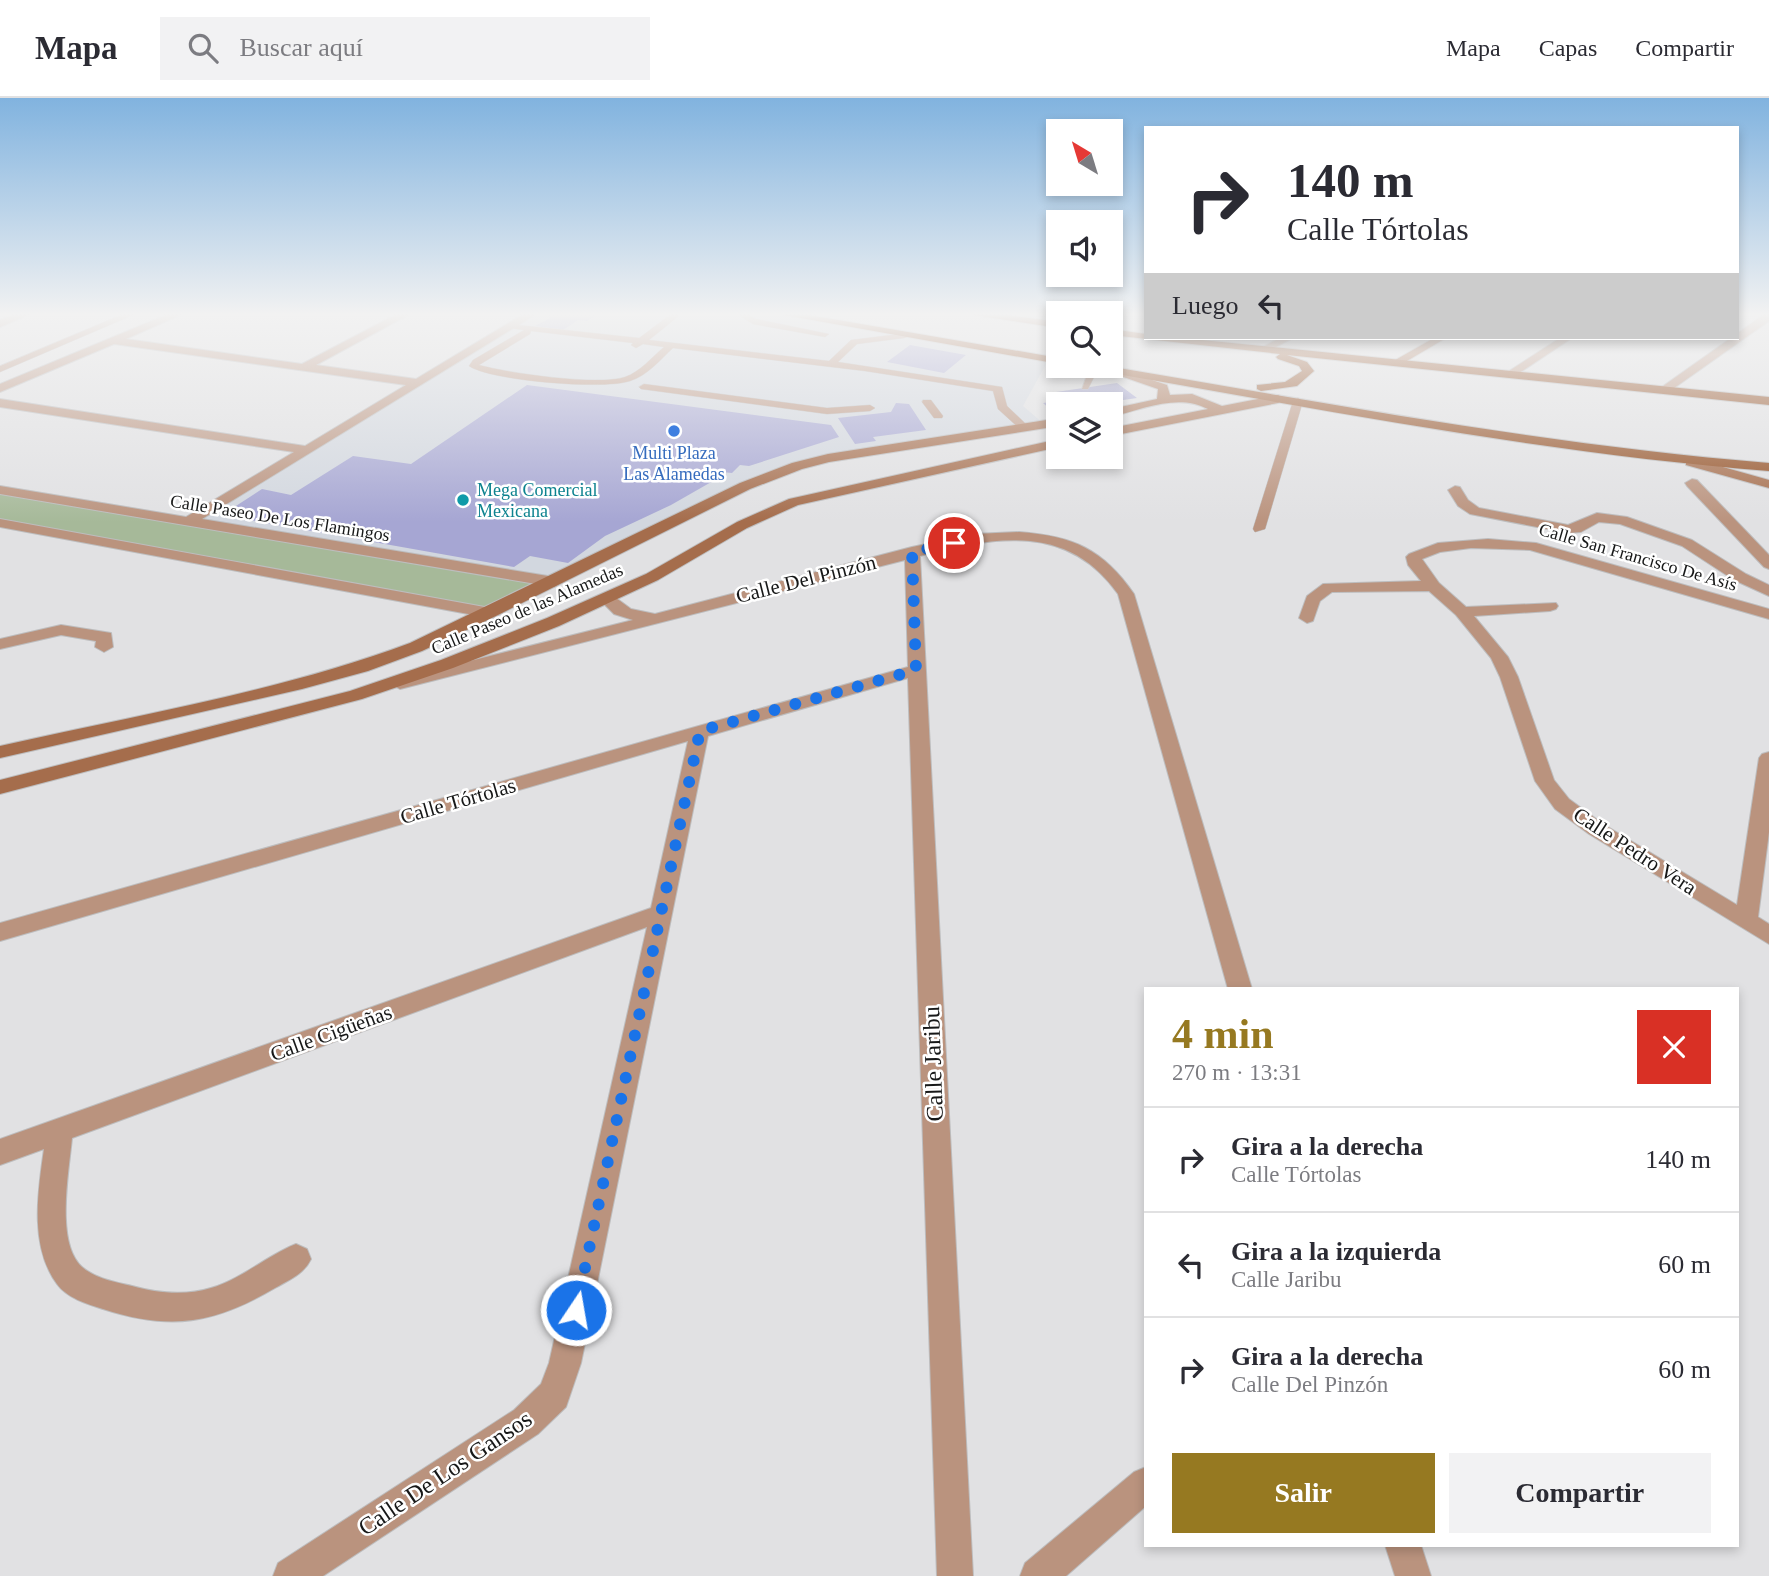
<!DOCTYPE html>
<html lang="es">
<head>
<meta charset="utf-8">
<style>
	:root { --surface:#fff; --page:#f2f2f3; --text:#2b2b33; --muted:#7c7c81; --line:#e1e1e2; --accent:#967921 }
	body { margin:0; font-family:"Times New Roman",serif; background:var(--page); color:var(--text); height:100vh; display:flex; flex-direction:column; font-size:26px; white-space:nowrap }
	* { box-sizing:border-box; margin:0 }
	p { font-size:23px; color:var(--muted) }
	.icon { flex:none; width:38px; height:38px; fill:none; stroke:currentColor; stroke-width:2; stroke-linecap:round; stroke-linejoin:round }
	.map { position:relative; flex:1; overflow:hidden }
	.side { position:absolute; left:1144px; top:889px; width:595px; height:560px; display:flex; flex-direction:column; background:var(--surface); border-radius:0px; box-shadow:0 4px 10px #0003 }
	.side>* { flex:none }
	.guide { position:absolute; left:1144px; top:28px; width:595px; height:214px; border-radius:0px; box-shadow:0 4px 10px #0003; background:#fff; color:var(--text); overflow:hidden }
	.needle { width:46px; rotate:322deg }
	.fabs { position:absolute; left:1046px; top:21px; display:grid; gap:14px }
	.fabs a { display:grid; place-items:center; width:77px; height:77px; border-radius:0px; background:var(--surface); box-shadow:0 4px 10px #0003; font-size:35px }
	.pin { position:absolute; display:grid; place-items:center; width:60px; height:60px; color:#fff; margin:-30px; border:4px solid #fff; border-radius:50%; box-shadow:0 2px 7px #0007 }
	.me { position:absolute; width:77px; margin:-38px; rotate:12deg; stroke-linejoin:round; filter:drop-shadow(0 0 5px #0008) }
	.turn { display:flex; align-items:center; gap:24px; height:147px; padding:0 28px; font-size:32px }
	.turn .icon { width:91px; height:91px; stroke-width:2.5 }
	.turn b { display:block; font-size:49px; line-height:60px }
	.then { display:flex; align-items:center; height:66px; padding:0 28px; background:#0003; gap:14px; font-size:26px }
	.round { display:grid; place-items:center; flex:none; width:74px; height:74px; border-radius:0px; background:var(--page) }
	.overview { display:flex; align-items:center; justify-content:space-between; height:119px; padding:0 28px }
	h1 { font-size:42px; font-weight:800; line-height:52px; color:var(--accent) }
	.action { display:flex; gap:14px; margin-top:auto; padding:14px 28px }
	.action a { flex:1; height:80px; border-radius:0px; background:var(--accent); color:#fff; font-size:28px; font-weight:800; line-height:80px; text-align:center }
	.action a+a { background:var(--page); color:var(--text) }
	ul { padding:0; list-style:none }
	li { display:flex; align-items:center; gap:21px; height:105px; padding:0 28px; border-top:2px solid var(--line) }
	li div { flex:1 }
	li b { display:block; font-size:26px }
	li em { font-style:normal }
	header { display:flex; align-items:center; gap:42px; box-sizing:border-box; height:98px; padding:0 35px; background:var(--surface); border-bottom:2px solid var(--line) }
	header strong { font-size:33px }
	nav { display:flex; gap:38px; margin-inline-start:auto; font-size:24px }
	.search { width:490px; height:63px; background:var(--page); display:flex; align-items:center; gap:18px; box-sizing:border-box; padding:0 24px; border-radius:0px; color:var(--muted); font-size:26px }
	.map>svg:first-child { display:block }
</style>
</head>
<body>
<header>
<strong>Mapa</strong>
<div class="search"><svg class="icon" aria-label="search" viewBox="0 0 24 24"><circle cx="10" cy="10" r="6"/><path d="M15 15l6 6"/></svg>Buscar aquí</div>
<nav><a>Mapa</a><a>Capas</a><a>Compartir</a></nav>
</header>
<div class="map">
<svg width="1769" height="1478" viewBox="0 0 1769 1478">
	<rect width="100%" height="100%" fill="#e1e1e3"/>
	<path fill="#d2d7df" d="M530 217H789L1049 261 1023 308 1044 326 797 368 554 484 187 424Z"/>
	<path fill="#a6b999" d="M0 392 554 484 490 515 0 425Z"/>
	<g fill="#a6a6d3">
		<path d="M545 217H596L587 223 578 222 563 232 535 228 550 220Z"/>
		<path d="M910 247 966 257 944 275 887 264Z"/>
		<path d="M1117 285 1137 300 1095 306H1059V312L1052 313 1043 305 1066 302 1056 294Z"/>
		<path d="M527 287 831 327 839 339 749 368 740 367 732 375 722 374 713 383 671 407 605 438 568 465 530 458 514 469 222 417 262 391 291 397 353 358 411 366Z"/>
		<path d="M896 305 909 306 926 332 873 339 876 343 855 346 838 320 891 314Z"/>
	</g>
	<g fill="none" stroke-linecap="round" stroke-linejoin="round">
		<g stroke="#bdbdbe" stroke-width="1">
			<g id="lane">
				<path d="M121 217H133L0 274V268Z"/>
				<path d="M670 217H680L649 242 829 263 851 242 907 235V239L904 240 857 246 838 264 1002 289 1007 308 1029 329 1020 331 998 311 993 293 865 273 673 250C661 261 647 278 630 283 605 292 491 283 469 268L473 262 524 232 509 230V226L639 240ZM531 233 633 245 631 247 636 250 643 246 664 249C652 259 640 274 625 279 598 288 508 275 479 267L530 236Z"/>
				<path d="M739 217H749L756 221 829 236 825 239 753 226Z"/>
				<path d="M1090 268 1099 269 1088 291H1082Z"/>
				<path d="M644 286 827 310 870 307 875 310 870 313 827 316 641 291 639 289Z"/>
				<path d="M1298 300 1303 303 1265 431 1255 434 1253 431 1293 303Z"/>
				<path d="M923 302H931L943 318 942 320H934L922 304Z"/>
				<path d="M1102 302 1109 306H1098Z"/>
			</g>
		</g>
		<g stroke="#bdbdbe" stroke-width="2">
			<g id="street">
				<path d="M13 217H28L0 229V222Z"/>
				<path d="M166 217H180L126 241 302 266 395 217H408L316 267 416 281 522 217H535L202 421 554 479 562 484 554 489 0 396V388L186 419 294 354 0 309V301L305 348 406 287 114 246 0 294V286Z"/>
				<path d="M1763 217H1769V223L1667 295H1659V291L1731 240H1738V235Z"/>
				<path d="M1280 240H1293L1268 253 1259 251Z"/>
				<path d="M1560 240H1572L1513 279 1503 277Z"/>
				<path d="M1692 381 1697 382 1769 457V471L1764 469 1687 388 1685 385Z"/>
				<path d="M1455 388 1460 389 1468 402 1479 410 1568 427 1597 415 1627 419 1692 442 1746 476 1769 487V498L1734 482 1682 448 1620 426 1599 424 1581 434 1568 435 1470 416 1458 408 1448 392Z"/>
				<path d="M0 421 490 510 498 515 490 520 0 429Z"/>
				<path d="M1019 434C1073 438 1103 451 1134 496L1252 891H1228L1118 496C1067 424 994 439 920 458L973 1478H937L908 580 708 638 581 1265 566 1309 538 1336 323 1478H273L278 1465 514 1312 541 1286 549 1265 647 829 72 1040C69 1073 55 1145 82 1169 96 1181 115 1184 132 1188 157 1195 185 1198 211 1190 242 1181 266 1158 296 1146L307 1151 311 1161C304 1176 289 1182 275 1190 214 1226 171 1233 103 1211 87 1206 67 1200 57 1186 29 1148 38 1093 44 1051L0 1067V1041L651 810 688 643 0 843V825L908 569 905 462 400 591 391 586 394 582 633 522 614 516 598 500 600 497H612L631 511 655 516 912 449 974 436Z"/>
				<path d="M1488 441 1536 445 1769 511V521L1530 452 1471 450 1440 454 1422 461 1439 485 1466 509 1556 505 1558 508 1556 511 1550 513 1474 518 1508 559 1518 579 1554 682 1569 701 1603 726 1737 807 1759 660 1762 656 1769 654V734L1758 819 1769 826V846L1589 736 1555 711 1535 683 1500 579 1491 560 1456 517 1429 493 1332 494 1320 503 1313 523 1307 525 1299 520 1307 498 1323 486 1421 483 1408 467 1406 459 1409 456 1438 445Z"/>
				<path d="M61 527 111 535 113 549 104 554 95 549 96 543 61 537 0 551V541Z"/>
				<path d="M1146 1369V1408L1066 1478H1020L1025 1465 1134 1374Z"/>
				<path d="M1385 1447H1421L1431 1478H1395Z"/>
			</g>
		</g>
		<g stroke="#bdbdbe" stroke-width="2">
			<g id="secondary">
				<path d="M1434 240H1446L1400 267 1390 265Z"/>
				<path d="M1113 269 1167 287 1170 297 1192 296 1222 308 1278 297 1284 301 1278 305 1111 338V330L1208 311C1178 295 1143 311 1111 319V311L1157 301 1158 291 1109 274 1107 272Z"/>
				<path d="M1059 320V328L829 364 802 371 750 391 496 518 422 553 368 573 302 591 0 660V648C137 617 278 594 410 545L740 385 792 365 828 356Z"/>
				<path d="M1059 341V349L798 407 747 430 658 482 559 528 453 570 362 601 0 696V682L350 593 441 562 547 520 646 476 737 424 789 401Z"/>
				<path d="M1691 360 1769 382V390L1686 367V361Z"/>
			</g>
		</g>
		<g stroke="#bdbdbe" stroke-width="2">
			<g id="primary">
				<path d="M784 217H809L1059 260V266Z"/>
				<path d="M974 217H1006L1059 224V230Z"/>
				<path d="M1111 231 1146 236V240H1182L1769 299V307L1287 257 1307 264 1314 273 1297 288 1261 293 1257 291V287L1285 284 1302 273 1299 268 1278 261 1276 259 1280 256 1111 237Z"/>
				<path d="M1082 268H1107C1327 305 1546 347 1769 365V373C1540 355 1315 310 1088 271Z"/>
			</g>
		</g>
		<use href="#lane" fill="#ba937e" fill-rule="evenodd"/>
		<use href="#street" fill="#ba937e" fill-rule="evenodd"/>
		<use href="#secondary" fill="#a56d4c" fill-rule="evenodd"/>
		<use href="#primary" fill="#935025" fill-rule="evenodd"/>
	</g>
	<linearGradient id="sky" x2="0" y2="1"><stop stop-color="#81b3df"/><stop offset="0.51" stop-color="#f2f2f2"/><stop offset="1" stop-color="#f2f2f2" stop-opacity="0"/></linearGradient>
	<rect width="1769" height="424" fill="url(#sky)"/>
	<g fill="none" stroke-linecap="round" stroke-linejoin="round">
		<path stroke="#1a73e8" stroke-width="12" stroke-dasharray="0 21.6" d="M576 1212 700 633 916 572 912 454 954 445"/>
	</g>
	<circle fill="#3f7fe0" stroke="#fff" stroke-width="2.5" cx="674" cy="333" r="7"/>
	<circle fill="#0f9aa8" stroke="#fff" stroke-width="2.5" cx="463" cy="402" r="7"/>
	<g text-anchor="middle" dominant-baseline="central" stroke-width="5" stroke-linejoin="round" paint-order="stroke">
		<g font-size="18" fill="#366cbe" stroke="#fff">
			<text x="674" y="355">Multi Plaza<tspan x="674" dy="21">Las Alamedas</tspan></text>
		</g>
		<g font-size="18" fill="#0d838f" stroke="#fff" text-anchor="start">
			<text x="477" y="392">Mega Comercial<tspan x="477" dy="21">Mexicana</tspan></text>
		</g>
		<g font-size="18" fill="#171818" stroke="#fff">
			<text transform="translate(280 420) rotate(9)">Calle Paseo De Los Flamingos</text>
			<text transform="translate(1638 459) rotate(16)">Calle San Francisco De Asís</text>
			<text transform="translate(527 511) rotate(-23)">Calle Paseo de las Alamedas</text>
		</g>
		<g font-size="21" fill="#171818" stroke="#fff">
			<text transform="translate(806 481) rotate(-14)">Calle Del Pinzón</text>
			<text transform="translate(458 703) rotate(-16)">Calle Tórtolas</text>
			<text transform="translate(1635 753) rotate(33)">Calle Pedro Vera</text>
			<text transform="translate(331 935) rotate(-20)">Calle Cigüeñas</text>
		</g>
		<g font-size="24" fill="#171818" stroke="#fff">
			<text transform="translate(933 966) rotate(-92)">Calle Jaribu</text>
			<text transform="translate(445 1375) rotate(-34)">Calle De Los Gansos</text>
		</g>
	</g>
</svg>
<div class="fabs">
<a><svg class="needle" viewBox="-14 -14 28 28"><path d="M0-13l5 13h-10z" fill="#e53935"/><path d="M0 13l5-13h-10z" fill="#7c7c81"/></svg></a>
<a><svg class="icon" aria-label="sound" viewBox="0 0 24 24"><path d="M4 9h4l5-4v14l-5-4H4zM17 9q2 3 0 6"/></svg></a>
<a><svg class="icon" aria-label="search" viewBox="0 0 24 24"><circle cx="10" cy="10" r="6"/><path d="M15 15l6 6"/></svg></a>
<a><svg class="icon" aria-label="layers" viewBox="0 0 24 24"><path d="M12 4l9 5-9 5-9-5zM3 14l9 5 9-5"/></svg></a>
</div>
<div class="pin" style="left:954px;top:445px;background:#d93025"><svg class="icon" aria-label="arrive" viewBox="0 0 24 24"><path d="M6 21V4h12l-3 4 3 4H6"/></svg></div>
<svg class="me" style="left:576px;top:1212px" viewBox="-20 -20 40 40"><circle r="17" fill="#1a73e8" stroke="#fff" stroke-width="3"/><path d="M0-11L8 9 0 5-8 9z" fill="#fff"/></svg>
<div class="guide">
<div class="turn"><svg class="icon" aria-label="right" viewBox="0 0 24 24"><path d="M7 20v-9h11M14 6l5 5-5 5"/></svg><div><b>140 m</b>Calle Tórtolas</div></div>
<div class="then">Luego<svg class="icon" aria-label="left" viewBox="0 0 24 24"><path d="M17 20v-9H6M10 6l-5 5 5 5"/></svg></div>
</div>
<section class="side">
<div class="overview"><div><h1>4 min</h1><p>270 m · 13:31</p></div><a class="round" style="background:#d93025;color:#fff"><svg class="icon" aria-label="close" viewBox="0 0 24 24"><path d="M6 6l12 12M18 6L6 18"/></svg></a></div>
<ul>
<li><svg class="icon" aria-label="right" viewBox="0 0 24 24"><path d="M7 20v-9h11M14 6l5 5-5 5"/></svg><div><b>Gira a la derecha</b><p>Calle Tórtolas</p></div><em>140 m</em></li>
<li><svg class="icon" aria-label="left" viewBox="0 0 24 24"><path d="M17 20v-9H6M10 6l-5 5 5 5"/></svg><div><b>Gira a la izquierda</b><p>Calle Jaribu</p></div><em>60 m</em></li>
<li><svg class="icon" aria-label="right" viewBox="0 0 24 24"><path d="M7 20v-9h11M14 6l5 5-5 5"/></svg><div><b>Gira a la derecha</b><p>Calle Del Pinzón</p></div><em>60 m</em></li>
</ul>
<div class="action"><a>Salir</a><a>Compartir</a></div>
</section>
</div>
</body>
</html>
